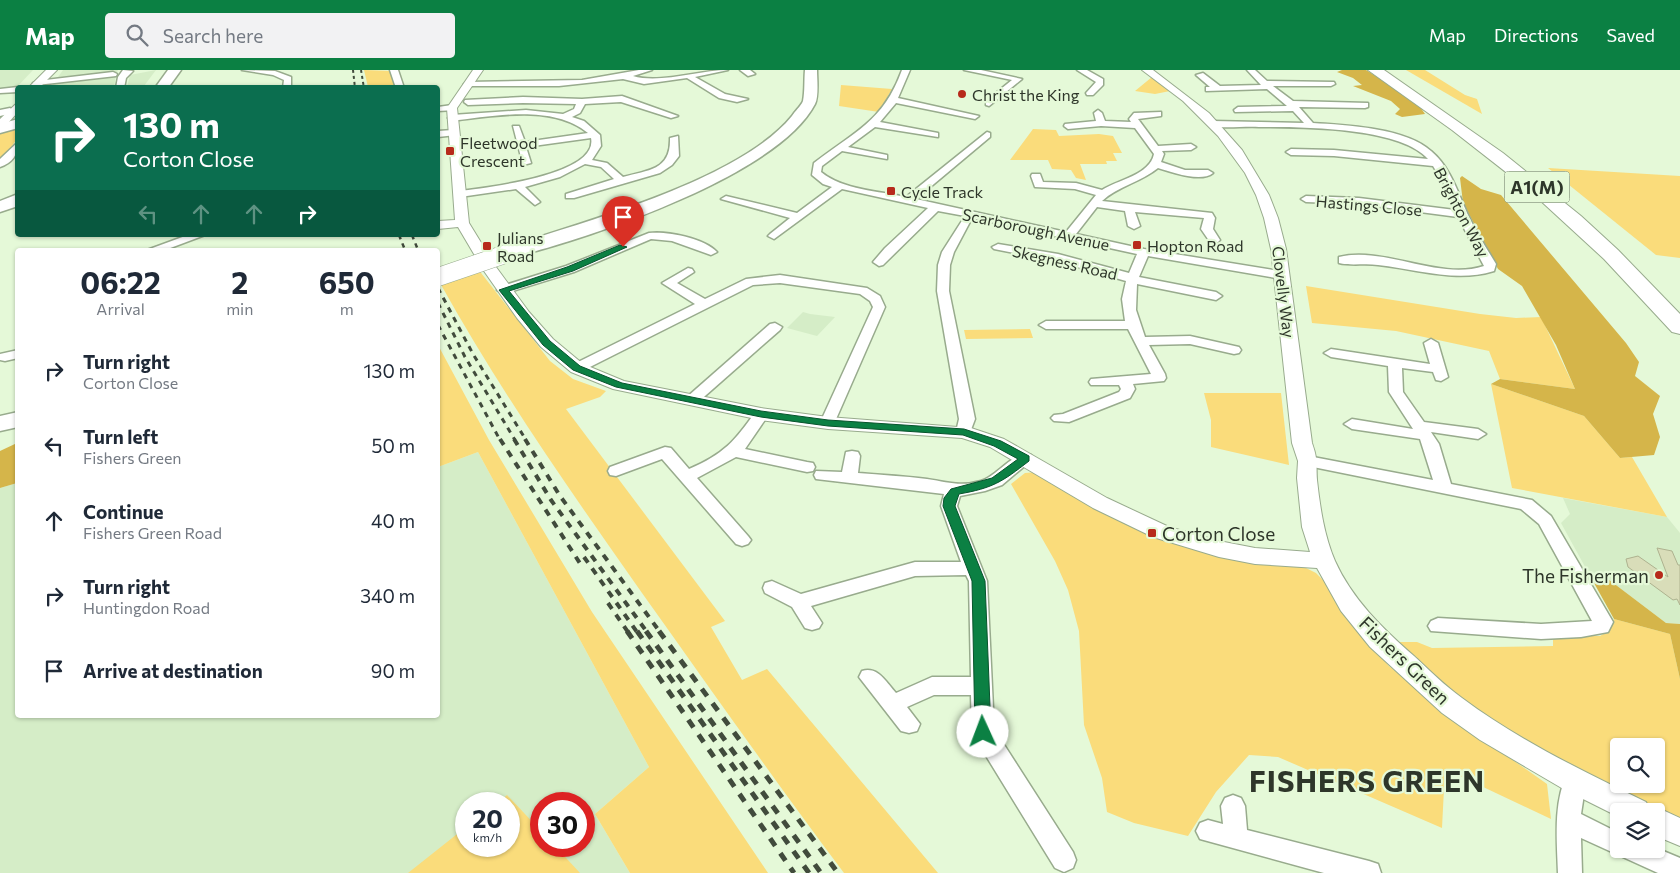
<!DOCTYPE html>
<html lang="en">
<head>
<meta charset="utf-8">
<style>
	:root { --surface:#fff; --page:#f2f2f3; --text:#1f2937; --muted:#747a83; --accent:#0b8043 }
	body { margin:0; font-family:Commissioner,sans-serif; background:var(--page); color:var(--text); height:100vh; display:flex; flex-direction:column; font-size:19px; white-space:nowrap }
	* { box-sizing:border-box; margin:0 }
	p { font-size:16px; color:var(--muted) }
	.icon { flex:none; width:28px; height:28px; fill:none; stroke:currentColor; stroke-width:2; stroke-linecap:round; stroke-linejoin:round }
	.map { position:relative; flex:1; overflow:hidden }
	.drawer { position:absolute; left:15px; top:178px; width:425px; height:470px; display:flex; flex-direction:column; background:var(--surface); border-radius:5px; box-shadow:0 1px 4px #0004 }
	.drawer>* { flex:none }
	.guide { position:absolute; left:15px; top:15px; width:425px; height:152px; border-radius:5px; box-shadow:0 1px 4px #0004; background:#0b6e4f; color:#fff; overflow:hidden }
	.controls { position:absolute; left:1610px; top:668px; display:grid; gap:10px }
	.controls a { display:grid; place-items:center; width:55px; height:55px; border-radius:5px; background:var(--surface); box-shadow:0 1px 4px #0004; font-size:25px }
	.speed { position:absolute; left:455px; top:722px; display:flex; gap:10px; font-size:25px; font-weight:700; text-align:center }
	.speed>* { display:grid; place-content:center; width:65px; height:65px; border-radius:50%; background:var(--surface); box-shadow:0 1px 4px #0004; line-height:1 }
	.speed small { font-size:12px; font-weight:400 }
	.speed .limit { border:8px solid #d22; background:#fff; color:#111 }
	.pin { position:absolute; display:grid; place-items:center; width:42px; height:42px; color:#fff; margin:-51px -21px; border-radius:50% 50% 50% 0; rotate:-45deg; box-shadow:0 0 5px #0007 }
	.pin .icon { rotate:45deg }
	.me { position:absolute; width:55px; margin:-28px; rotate:358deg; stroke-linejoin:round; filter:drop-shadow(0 0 4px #0008) }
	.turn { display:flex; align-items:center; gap:18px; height:105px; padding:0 25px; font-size:22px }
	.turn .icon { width:65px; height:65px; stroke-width:2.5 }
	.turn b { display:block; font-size:35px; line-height:42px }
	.lanes { display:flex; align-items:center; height:48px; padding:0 25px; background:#0003; justify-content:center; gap:25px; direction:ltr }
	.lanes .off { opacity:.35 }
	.eta { display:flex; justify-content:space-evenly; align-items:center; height:85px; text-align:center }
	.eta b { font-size:30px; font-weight:700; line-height:35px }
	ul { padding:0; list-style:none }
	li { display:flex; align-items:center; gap:15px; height:75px; padding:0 25px }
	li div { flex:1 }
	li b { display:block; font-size:19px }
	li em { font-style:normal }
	header { display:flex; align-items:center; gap:30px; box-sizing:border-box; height:70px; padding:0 25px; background:var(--accent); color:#fff }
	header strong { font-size:24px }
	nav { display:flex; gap:28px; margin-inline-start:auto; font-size:18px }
	.search { width:350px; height:45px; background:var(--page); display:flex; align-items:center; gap:12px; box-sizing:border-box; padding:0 18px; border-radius:5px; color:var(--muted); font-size:19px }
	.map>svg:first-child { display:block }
</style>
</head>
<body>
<header>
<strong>Map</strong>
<div class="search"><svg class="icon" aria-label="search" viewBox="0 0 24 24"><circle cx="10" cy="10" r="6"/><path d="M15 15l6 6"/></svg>Search here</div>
<nav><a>Map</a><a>Directions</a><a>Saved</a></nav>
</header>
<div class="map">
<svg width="1680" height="803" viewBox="0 0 1680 803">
	<rect width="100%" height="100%" fill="#e5f9d8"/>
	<g fill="#d5edc7" fill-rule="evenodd">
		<path d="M0 0H33L16 18 0 19Z"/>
		<path d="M63 0H118L117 2 56 10Z"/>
		<path d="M156 0 144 16 127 17 130 5Z"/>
		<path d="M116 5 114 17 51 18 54 13Z"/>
		<path d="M803 242 810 244 835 247 817 266 787 258Z"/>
		<path d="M478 382 649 697 595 744 630 803H0V418L17 413 18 645H438V397ZM466 734H509V776H466ZM541 734H584V776H541Z"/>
		<path d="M1563 428 1667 447 1680 463V554L1666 553 1604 506 1589 504 1561 453 1570 444Z"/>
	</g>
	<g fill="#fadc7b" fill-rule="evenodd">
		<path d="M364 0 391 1 396 17H368Z"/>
		<path d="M1406 0H1425L1465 25 1477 29 1482 44Z"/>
		<path d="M1152 7C1160 12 1163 17 1170 21L1155 24 1135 21Z"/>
		<path d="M841 15 892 19 879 42 839 36Z"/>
		<path d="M17 55V69L0 92V64Z"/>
		<path d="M1033 59 1056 60 1059 66 1099 64 1113 66 1122 83H1113L1117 91H1106L1107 94H1080L1086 110 1076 108 1071 100 1052 99 1048 90H1010Z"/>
		<path d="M1548 98 1680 106V188L1656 185Z"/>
		<path d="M478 199 550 291 573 309 606 321 600 327 566 339 725 551 711 557 742 610 767 599 938 803H844C775 711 709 617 642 523 571 422 500 321 440 213Z"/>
		<path d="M1306 216 1480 244 1516 248 1541 247 1575 319 1500 309 1489 281 1396 261 1312 253Z"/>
		<path d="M1030 259 1033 268 966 269 964 260Z"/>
		<path d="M438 275 489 370 592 542 768 803H630L595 744 649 697 478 382 438 397Z"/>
		<path d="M1491 314 1584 346 1620 388 1632 387 1667 447 1512 418Z"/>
		<path d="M1204 323H1281L1289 395 1211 377V350Z"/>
		<path d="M1037 402 1236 489 1304 497 1316 503 1325 512 1352 553 1389 596 1460 653 1547 714 1551 749 1445 699 1442 758 1278 687 1249 685 1216 722 1188 766 1134 753 1107 742 1102 708 1084 655 1079 561 1068 520 1055 491 1011 414 1025 403Z"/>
		<path d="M1614 549 1670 564 1680 609V750C1606 716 1531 681 1464 634 1440 617 1418 592 1396 572H1417L1432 578 1553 576V566H1600L1610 560ZM1619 676H1656V714H1619Z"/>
		<path d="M507 725 541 761V776H555L580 803H408L466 757V776H509V734H497Z"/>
	</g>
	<g fill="#d5b54a">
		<path d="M1342 0H1366L1416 31 1425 44 1402 47 1395 44 1400 39 1391 31 1353 16 1362 15 1353 8 1337 2Z"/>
		<path d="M1462 106 1481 119 1501 125 1626 273 1639 292 1635 306 1660 326 1653 344 1660 367 1654 385 1620 388 1584 346 1491 314 1500 309 1575 319 1556 275 1522 216 1498 199 1463 133 1460 108Z"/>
		<path d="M17 373V413L0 418V381Z"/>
		<path d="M1589 504 1604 506 1666 553 1680 554V609L1670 564 1614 549Z"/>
	</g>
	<path fill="#d9ddb9" stroke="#aeb28f" d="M1657 478 1672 481 1678 495H1680V535L1677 529 1673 530 1628 497 1626 489 1638 486 1668 507Z"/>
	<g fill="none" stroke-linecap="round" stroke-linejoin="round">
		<g stroke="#98ab8d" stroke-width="3">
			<g id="minor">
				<path d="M123 0 133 1 126 8 124 18H116L118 7Z"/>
				<path d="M242 0 275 1 291 7V18H283L284 10 273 5Z"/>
				<path d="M390 0H398L404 18H396Z"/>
				<path d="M639 0H652L633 6C660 14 699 0 728 0L695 7 725 24 748 29 737 32 719 28 687 8 644 14 623 9 559 16H468L464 14 468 12 582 10Z"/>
				<path d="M740 0H750L755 4 748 6Z"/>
				<path d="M902 0H910L898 28 979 46 975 49 896 33 880 52 938 63V67L875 57 848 77 887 85V89L842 81 822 96 821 102C843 120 879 121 906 127L987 62 990 63V67L916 129 1066 162 1096 125 1075 119 1035 117 1031 106 1032 104H1040L1043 112 1076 113 1102 120C1117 110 1150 105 1154 84L1135 58 1101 56 1068 59 1064 56 1065 54 1096 51 1094 43 1098 40 1102 43 1105 51 1131 52 1129 49 1134 43 1161 42V46L1138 49 1158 76 1191 74 1196 77 1191 80 1162 81 1164 84 1161 92 1185 100H1208L1213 103C1201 113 1171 102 1158 98 1141 112 1118 116 1102 131L1212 143 1215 148 1213 159 1220 170 1218 172H1210L1201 159 1204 148 1135 142 1140 156 1134 159 1128 156 1125 141 1097 137 1076 164 1144 179 1286 202 1288 205 1282 209 1148 186 1139 207 1216 222 1222 226 1216 230 1137 214 1136 240 1145 267 1190 266 1239 277 1241 280 1239 283 1234 284 1190 274 1149 275 1165 304 1166 308 1164 311 1133 314 1135 319 1130 328 1069 352 1054 351 1051 348 1054 345 1063 344 1119 322 1121 319 1119 315H1091L1089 312 1091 309 1151 304 1128 259H1046L1039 255 1046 251H1125L1122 229 1126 211 1056 191 994 179 992 177 998 174 1058 184 1129 203 1137 184 972 148 954 182 950 195 949 221 975 349 969 365H959L956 362 959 349 937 221 938 195 942 182 965 146 938 141 883 195 879 196 873 192 885 178 928 138 842 119 774 169 768 166 770 164 790 148 721 129 726 126 797 143 832 117 823 114 812 105 814 93C855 61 883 52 902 0Z"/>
				<path d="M964 0H981L1022 9 989 36 986 35V31L1012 10Z"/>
				<path d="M1077 0H1087L1103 9V15L1093 25H1087L1086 23 1096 12Z"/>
				<path d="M1247 0H1255L1267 11 1334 12 1335 14 1331 16H1273L1293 31 1368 33V37L1365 38 1299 37 1313 53C1347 55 1406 58 1431 81 1452 99 1458 124 1469 147 1477 164 1487 179 1496 194L1494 201C1456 213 1416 199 1378 195 1365 193 1351 196 1339 193V187C1385 176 1439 211 1484 196L1458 147 1359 134 1306 132 1301 129 1306 126 1359 128 1455 140 1449 122 1433 96 1334 86 1291 85 1286 82 1291 79 1334 80 1428 89C1400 57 1301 57 1259 57 1244 56 1225 59 1210 56V52L1213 51 1304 53 1293 41 1235 42 1234 40 1238 37 1287 36 1267 19 1206 21V17H1210L1196 5 1203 3 1220 16 1261 15Z"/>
				<path d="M113 2 117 4 116 6 37 15 33 13 37 11Z"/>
				<path d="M18 17 21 18H18V22L0 23V19Z"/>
				<path d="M622 26 678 46 671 48 621 32 585 34 580 43 572 47 584 51 600 65 601 76 592 90 607 93 623 107C649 100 671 100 670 68L678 66 679 86 672 95 660 103 574 128H566V124L614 109 601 97 585 94 560 107 525 117 540 132 535 135 516 119 460 127 455 124 460 121C484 118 599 105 591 68L526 77 531 93 523 95 513 56H519L525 72 588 63C553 34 494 46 452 51L448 48 452 45 526 40 563 44 574 39 576 34 523 33 468 35 464 32 465 30 523 27 582 29Z"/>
				<path d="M452 35 456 38 455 40 438 41V37Z"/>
				<path d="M10 38 14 41 13 43 0 46V40Z"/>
				<path d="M453 60 456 61V65L438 67V61Z"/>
				<path d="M18 72C18 85 12 93 0 97V89Z"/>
				<path d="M649 163C667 161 704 168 717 182L711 185 672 171 651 169 574 202 503 224 497 220 499 217 566 196Z"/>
				<path d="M188 165H205L165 180H147Z"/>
				<path d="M688 198 692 199 694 202 677 213 705 229 746 209 780 205 867 218 880 226 885 237 833 356 828 358 820 353 873 237 870 231 860 224 780 213 753 215 582 301H572L570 298 572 295 695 234 662 213Z"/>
				<path d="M775 253 782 257 780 260 697 333H687L685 330 687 327 770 254Z"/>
				<path d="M1431 269 1438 273 1448 307 1441 311 1436 310 1433 302 1402 298 1403 322 1424 352 1478 359 1486 364 1478 369 1431 362 1439 374 1451 414 1532 430 1551 446 1613 552 1608 562 1581 567 1541 569 1431 561 1428 556 1431 551 1438 548 1541 554 1592 551 1539 454 1521 439 1308 396 1302 395 1300 391 1302 387 1308 386 1433 410 1420 369 1352 359 1344 354 1352 349 1413 359 1389 322 1388 296 1331 287 1324 283 1331 279 1430 294 1424 273Z"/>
				<path d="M18 280V288L5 291 0 290V284Z"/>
				<path d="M761 339 769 344 745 379 807 392 813 393 815 397 813 401 807 402 736 387 697 408 748 466 751 470 748 474 742 476 736 474 662 389 616 406 610 405 608 401 610 397 665 377 671 378 689 399C724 384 735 371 756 341Z"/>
				<path d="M852 381 858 382 860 386 858 403C881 405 904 406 927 409 948 412 960 417 981 411 998 406 1012 381 1031 385L1033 389 1002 415 985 421 960 426 957 436 987 511 994 659 1073 782 1076 790 1073 798 1064 802 1055 798 975 668 972 661 971 625H934L907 637 920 654 917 661 909 663 901 661 859 607 862 601C878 596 886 612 896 623L932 607H971L969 511 966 505 915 506 811 536 822 553 819 558 812 560 805 558 792 537 765 523 763 518 765 513 772 511 801 524 915 492H961L941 436 944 424 816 409 814 405 816 401 842 402 846 382Z"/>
				<path d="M1575 701 1583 704 1586 711 1581 744 1619 763V779L1656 778 1680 788V803H1658L1581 768 1582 803H1558C1557 770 1553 734 1567 704Z"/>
				<path d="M1233 725 1241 728 1245 736 1247 760 1369 791 1378 794 1381 803H1324L1200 769 1196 761 1200 753 1208 750 1223 754 1221 736 1225 728Z"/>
			</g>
		</g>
		<g stroke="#98ab8d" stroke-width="2">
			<g id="tertiary">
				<path d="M46 0H57L39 18H28Z"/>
				<path d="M473 0H483L457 38 469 153 496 197 529 242 553 269 583 294 624 311 761 338 828 347 971 358 1004 369 1107 428 1169 457 1219 471 1255 478 1310 482 1302 457 1297 408 1298 391 1292 373 1271 179 1264 148 1256 125 1245 103 1218 66 1183 31 1142 0H1153L1209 43 1242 80 1269 125 1278 148 1286 179 1312 373C1318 390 1316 393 1317 410 1320 437 1324 465 1335 491 1352 529 1383 559 1414 586 1429 600 1445 616 1462 628 1518 670 1583 701 1646 732L1650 740 1656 737 1680 748V776L1656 766V741H1619V747L1565 720 1480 670 1442 643 1370 577 1341 541 1317 498 1255 494 1219 487 1153 467 1093 438 990 377 962 368 828 359 761 350 613 319 571 302 541 277 517 248 484 201 458 157 438 159V151L455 150 447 38Z"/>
				<path d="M18 32V42L8 53 10 57 8 59H0V49Z"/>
			</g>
		</g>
		<g stroke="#98ab8d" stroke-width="3">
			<g id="primary">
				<path d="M168 0H181L168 18H155Z"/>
				<path d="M805 0H817C817 9 819 26 815 34 778 105 593 167 517 186L510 184 508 180 510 176C588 151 741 109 792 46 795 41 801 36 803 31 805 21 804 10 805 0Z"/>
				<path d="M18 49V58L0 63V54Z"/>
				<path d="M18 124V136L0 142V131Z"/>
				<path d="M18 342V357L0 361V346Z"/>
			</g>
		</g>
		<g stroke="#98ab8d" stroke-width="2">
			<path id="motorway" d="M1368 0H1384L1503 83 1581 146 1618 180 1680 244V264L1672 262 1604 189 1530 121 1452 60Z"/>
		</g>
		<use href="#minor" fill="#fff" fill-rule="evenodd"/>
		<use href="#tertiary" fill="#fff" fill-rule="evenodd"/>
		<use href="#primary" fill="#fff" fill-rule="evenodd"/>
		<use href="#motorway" fill="#fff" fill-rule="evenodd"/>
		<g stroke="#414b3c" stroke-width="2" stroke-dasharray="3 3" stroke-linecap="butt">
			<path d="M353 0 355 18"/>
			<path d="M361 0 364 18"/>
		</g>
		<g stroke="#414b3c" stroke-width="2.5" stroke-dasharray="4.5 4.5" stroke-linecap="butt">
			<path d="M399 165 405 180"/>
			<path d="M412 165 418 180"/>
		</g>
		<g stroke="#414b3c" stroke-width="3" stroke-dasharray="5.5 5.5" stroke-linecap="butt">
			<path d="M438 218 473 284 526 370"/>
			<path d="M438 233 465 287 515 370"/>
			<path d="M438 255 500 370"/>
		</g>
		<g stroke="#414b3c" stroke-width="4" stroke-dasharray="7 7" stroke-linecap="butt">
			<path d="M500 369 583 498"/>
			<path d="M514 369 551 430 647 562"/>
			<path d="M525 369 560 426 660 562"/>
			<path d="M584 487 637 562"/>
			<path d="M608 533 628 562"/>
		</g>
		<g stroke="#414b3c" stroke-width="5" stroke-dasharray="9 9" stroke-linecap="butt">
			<path d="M627 561 794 803"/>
			<path d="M637 561 809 803"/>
			<path d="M646 561 821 803"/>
			<path d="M659 561 838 803"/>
		</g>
		<g stroke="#98ab8d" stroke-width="19" stroke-linecap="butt">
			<path id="primary-bridge" d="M438 207 517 180"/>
		</g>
		<use href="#primary-bridge" stroke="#fff" stroke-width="18"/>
	</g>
	<path fill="#0b8043" stroke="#07532c" d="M620 175 627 177 573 201 509 221 550 271 580 296 622 313 761 341 828 350 964 359 1001 371 1029 386V391C1002 412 993 418 959 424L955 436 985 511 991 662 988 666 983 668 978 666 975 662 972 511 943 436 944 428 951 419 992 408 1018 389 994 376 963 365 828 356 761 347 616 317 573 300 543 275 499 220 567 197Z"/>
	<g fill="#b72a1b" stroke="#e5f9d8" stroke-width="2">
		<circle cx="962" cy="24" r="5"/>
		<rect x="445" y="76" width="10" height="10" rx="2.5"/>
		<rect x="886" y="116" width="10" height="10" rx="2.5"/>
		<rect x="1132" y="170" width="10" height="10" rx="2.5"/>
		<rect x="482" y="171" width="10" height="10" rx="2.5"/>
		<rect x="1147" y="458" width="10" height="10" rx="2.5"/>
		<circle cx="1659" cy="505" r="5"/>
	</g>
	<g text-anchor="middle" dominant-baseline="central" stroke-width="4.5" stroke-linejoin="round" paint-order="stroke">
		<g font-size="16" fill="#2e362a" stroke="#e5f9d8" text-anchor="start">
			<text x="972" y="24">Christ the King</text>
			<text x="460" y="72">Fleetwood<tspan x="460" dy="18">Crescent</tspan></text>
			<text x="901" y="121">Cycle Track</text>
			<text x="497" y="167">Julians<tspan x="497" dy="18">Road</tspan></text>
			<text x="1147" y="175">Hopton Road</text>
		</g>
		<g font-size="16" fill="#2e362a" stroke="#e5f9d8">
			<text transform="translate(1369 135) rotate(5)">Hastings Close</text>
			<text transform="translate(1462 142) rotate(62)">Brighton Way</text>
			<text transform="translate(1036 159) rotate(12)">Scarborough Avenue</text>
			<text transform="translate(1065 192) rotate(13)">Skegness Road</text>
			<text transform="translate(1284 222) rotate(83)">Clovelly Way</text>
		</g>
		<rect fill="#e5f9d8" stroke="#65705e" stroke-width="1" x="1504.5" y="101.5" width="65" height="31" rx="4"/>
		<g font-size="18" font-weight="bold" fill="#2e362a">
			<text x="1537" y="117">A1(M)</text>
		</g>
		<g font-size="19" fill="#2e362a" stroke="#e5f9d8" text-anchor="start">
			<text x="1162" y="463">Corton Close</text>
			<text x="1649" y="505" text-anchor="end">The Fisherman</text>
		</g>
		<g font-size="19" fill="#2e362a" stroke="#e5f9d8">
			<text transform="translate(1405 590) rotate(44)">Fishers Green</text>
		</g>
		<g font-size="29" font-weight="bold" letter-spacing="1" fill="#2e362a" stroke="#e5f9d8">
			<text x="1367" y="710">FISHERS GREEN</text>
		</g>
	</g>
</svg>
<div class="controls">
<a><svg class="icon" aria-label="search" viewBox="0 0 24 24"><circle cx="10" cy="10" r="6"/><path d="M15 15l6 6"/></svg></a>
<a><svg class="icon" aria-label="layers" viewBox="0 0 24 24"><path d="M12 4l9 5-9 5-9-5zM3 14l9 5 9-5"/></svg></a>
</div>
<div class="speed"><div>20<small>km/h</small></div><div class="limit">30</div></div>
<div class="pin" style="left:623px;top:177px;background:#d93025"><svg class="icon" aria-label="arrive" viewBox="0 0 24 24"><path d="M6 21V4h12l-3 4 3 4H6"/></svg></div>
<svg class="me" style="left:983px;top:662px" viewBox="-20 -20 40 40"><circle r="19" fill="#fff"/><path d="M0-13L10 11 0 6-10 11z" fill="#0b8043"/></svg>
<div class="guide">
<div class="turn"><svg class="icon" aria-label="right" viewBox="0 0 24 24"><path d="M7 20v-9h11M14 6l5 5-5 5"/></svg><div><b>130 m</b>Corton Close</div></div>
<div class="lanes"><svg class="icon off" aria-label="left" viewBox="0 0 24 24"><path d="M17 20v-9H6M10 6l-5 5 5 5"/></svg><svg class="icon off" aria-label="ahead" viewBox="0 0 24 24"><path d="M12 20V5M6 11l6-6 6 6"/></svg><svg class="icon off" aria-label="ahead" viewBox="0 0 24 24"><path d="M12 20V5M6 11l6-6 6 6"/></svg><svg class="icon" aria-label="right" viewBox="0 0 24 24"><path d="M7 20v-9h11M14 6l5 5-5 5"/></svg></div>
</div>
<section class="drawer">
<div class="eta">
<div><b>06:22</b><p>Arrival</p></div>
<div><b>2</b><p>min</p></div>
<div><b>650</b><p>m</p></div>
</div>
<ul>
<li><svg class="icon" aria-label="right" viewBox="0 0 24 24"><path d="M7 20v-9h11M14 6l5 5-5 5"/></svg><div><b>Turn right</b><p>Corton Close</p></div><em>130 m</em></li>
<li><svg class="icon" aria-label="left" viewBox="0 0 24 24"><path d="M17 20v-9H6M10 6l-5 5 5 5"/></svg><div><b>Turn left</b><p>Fishers Green</p></div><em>50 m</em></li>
<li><svg class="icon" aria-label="ahead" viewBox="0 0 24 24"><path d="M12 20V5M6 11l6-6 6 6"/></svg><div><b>Continue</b><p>Fishers Green Road</p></div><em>40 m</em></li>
<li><svg class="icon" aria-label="right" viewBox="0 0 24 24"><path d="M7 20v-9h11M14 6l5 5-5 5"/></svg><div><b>Turn right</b><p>Huntingdon Road</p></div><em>340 m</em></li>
<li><svg class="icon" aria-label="arrive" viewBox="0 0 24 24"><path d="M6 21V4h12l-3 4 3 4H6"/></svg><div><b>Arrive at destination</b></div><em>90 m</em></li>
</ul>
</section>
</div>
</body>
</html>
